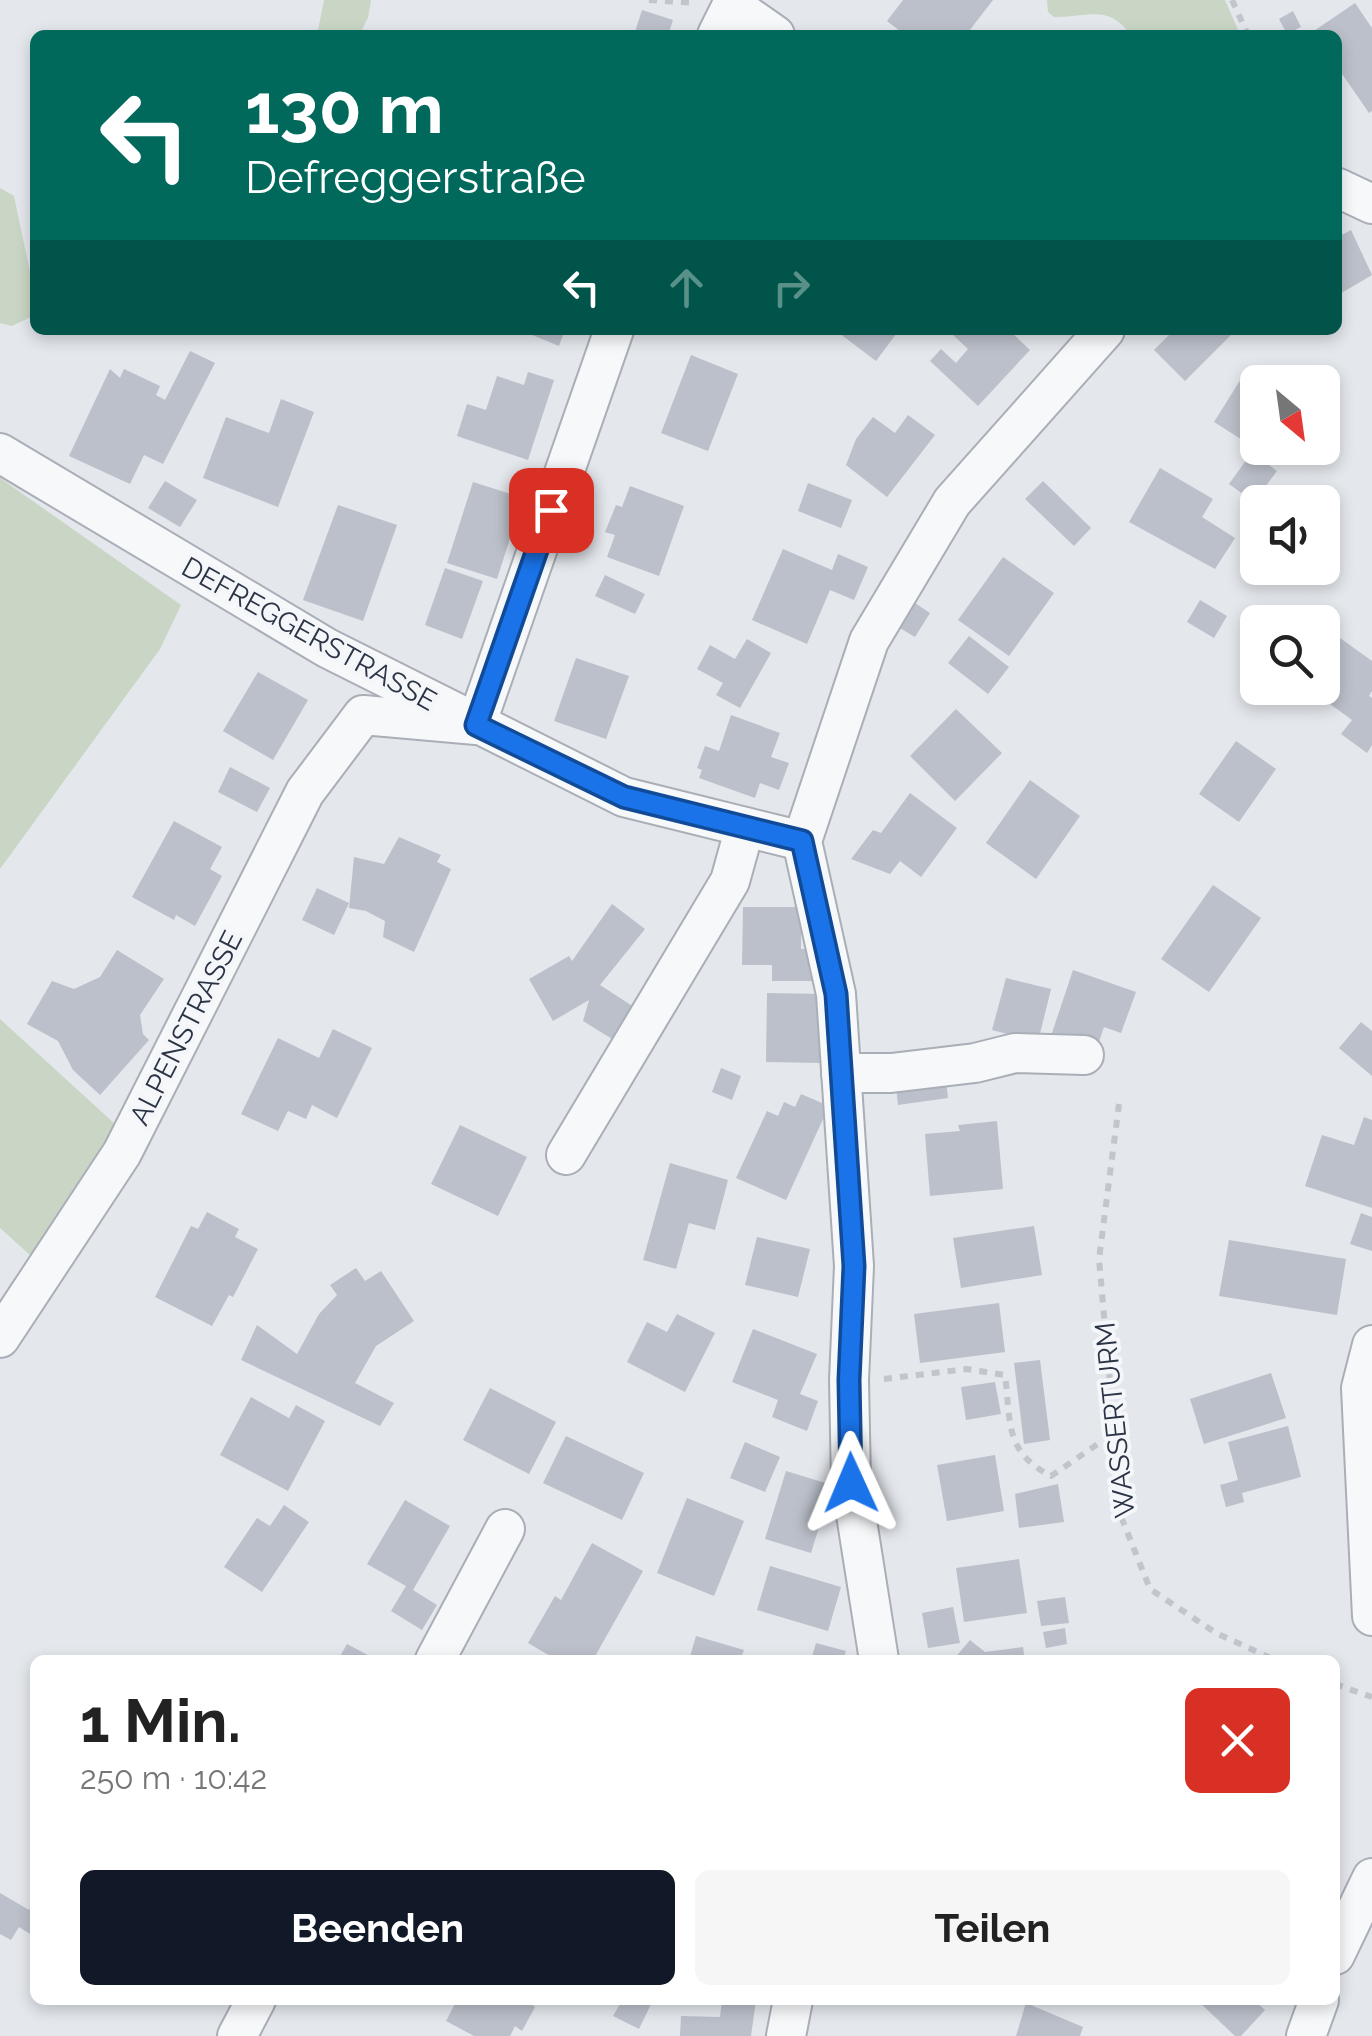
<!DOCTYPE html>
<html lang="de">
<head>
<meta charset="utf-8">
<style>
	:root { --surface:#fff; --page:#f6f6f6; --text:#222; --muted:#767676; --accent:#111827 }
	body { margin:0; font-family:Raleway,sans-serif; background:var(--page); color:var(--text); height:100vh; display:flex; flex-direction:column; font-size:38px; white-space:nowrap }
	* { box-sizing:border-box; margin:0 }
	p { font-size:32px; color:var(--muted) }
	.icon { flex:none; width:55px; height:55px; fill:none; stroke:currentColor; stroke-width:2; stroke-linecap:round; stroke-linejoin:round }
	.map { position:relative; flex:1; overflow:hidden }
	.side { position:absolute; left:30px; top:1655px; width:1310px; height:350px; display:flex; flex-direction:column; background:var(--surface); border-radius:15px; box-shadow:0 5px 15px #0003 }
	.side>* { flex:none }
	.guide { position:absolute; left:30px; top:30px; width:1312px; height:305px; border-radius:15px; box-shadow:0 5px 15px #0003; background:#00695c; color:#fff; overflow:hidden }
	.needle { width:65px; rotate:151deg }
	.buttons { position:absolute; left:1240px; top:365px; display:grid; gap:20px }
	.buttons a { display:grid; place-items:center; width:100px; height:100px; border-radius:15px; background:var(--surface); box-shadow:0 5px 15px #0003; font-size:50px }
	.pin { position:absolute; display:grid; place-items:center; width:85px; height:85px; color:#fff; margin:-42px; border-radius:20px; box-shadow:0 5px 15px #0006 }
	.me { position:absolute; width:110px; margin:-55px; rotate:359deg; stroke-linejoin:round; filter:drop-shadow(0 0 8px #0008) }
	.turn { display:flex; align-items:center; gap:35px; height:210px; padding:0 50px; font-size:45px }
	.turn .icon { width:130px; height:130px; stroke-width:2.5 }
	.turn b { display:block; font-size:70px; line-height:85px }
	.lanes { display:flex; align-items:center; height:95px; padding:0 50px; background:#0003; justify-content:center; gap:50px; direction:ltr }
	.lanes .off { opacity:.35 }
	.round { display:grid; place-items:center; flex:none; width:105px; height:105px; border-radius:15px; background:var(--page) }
	.overview { display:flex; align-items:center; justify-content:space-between; height:170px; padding:0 50px }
	h1 { font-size:60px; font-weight:700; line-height:75px }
	.primary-button { display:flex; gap:20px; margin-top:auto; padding:20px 50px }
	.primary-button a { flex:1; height:115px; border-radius:15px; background:var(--accent); color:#fff; font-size:40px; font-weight:700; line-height:115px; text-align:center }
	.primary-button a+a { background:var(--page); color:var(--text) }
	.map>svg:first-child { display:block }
</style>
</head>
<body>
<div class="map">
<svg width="1372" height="2036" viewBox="0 0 1372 2036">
	<rect width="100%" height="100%" fill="#e4e7ec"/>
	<g fill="#c9d6c5">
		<path d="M324 0H371L368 18 359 35H317Z"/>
		<path d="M1047 0H1225L1239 32 1231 35H1131C1107 3 1088 18 1054 17L1048 12Z"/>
		<path d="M0 188 14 196 35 296V315L12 326 0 323Z"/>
		<path d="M0 478 181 605 160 649 0 869Z"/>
		<path d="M0 1019 116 1125 30 1255 0 1228Z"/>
	</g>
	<g fill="#bbc0ca">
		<path d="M903 0H993L966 35H905L887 21Z"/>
		<path d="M1355 3 1372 28V111L1369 113 1338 68V35H1308Z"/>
		<path d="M642 10 673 20 668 35H634Z"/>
		<path d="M1293 11 1301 27 1287 34 1279 19Z"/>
		<path d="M1351 230 1372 275 1338 295V237Z"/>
		<path d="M520 330H565L559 346Z"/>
		<path d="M835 330H899L876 361Z"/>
		<path d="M955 330H1009L1030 350 978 406 930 361 941 349 956 363 968 349 951 333Z"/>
		<path d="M1174 330H1236L1185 381 1154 350Z"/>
		<path d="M190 351 215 363 163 464 144 455 130 484 69 456 110 369 120 378 124 369 160 386 156 395 165 400Z"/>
		<path d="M691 355 738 374 708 451 661 433Z"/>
		<path d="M1246 371 1264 382H1258V448H1271L1266 455 1214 422Z"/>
		<path d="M528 372 554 380 528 460 457 436 467 404 486 410 497 376 524 385Z"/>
		<path d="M281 399 314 412 278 507 203 478 226 417 269 433Z"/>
		<path d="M908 415 935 435 887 497 846 465 856 439 873 417 895 433Z"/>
		<path d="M1252 452 1277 471 1254 502 1229 484Z"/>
		<path d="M1160 468 1213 499 1202 517 1235 538 1215 569 1129 522Z"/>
		<path d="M165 481 197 500 180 527 148 508Z"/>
		<path d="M1043 481 1091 528 1074 546 1025 499Z"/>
		<path d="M473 482 523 498 497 579 447 563Z"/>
		<path d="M808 483 852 500 841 528 798 511Z"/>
		<path d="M630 486 684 506 659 576 607 557 615 535 605 532 616 505 622 507Z"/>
		<path d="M338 505 397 525 363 621 303 600Z"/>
		<path d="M783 549 832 570 838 554 868 567 854 600 830 590 807 644 752 620Z"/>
		<path d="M1003 557 1054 593 1009 656 958 620Z"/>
		<path d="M445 568 483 581 462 639 425 625Z"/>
		<path d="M605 575 645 594 635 614 595 596Z"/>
		<path d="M909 599 930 613 915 637 893 624Z"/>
		<path d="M1200 600 1227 616 1214 638 1187 622Z"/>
		<path d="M969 636 1009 667 988 694 948 663Z"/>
		<path d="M1340 638 1372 661V691L1369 696 1372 698V745L1367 753 1341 734 1352 720 1308 688H1322V662Z"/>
		<path d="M747 639 771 653 740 708 716 695 723 683 697 669 710 645 735 659Z"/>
		<path d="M576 658 629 676 606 739 554 721Z"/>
		<path d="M258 672 308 700 273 760 223 731Z"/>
		<path d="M956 709 1002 753 955 801 910 756Z"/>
		<path d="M731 715 780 733 771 757 789 763 779 790 760 783 755 798 699 778 702 770 697 768 705 746 719 751Z"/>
		<path d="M1236 741 1276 769 1239 822 1199 794Z"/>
		<path d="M230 767 270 788 257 812 218 792Z"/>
		<path d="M1030 780 1080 816 1036 879 986 843Z"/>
		<path d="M910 793 957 828 921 877 900 861 890 874 851 859 873 830 881 833Z"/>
		<path d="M174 821 222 847 210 869 222 876 195 926 176 915 174 920 132 897Z"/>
		<path d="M399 837 441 855 437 862 451 869 414 952 383 937 385 921 366 911 349 908 354 857 384 864Z"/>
		<path d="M1213 885 1261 918 1209 992 1161 959Z"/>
		<path d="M317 888 349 903 334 935 302 920Z"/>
		<path d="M612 904 645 929 600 985 637 1009 617 1042 583 1021 589 1000 553 1021 529 979 569 956 572 961Z"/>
		<path d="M743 907H801V949H813V981H772V965H742Z"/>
		<path d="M117 950 164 979 140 1015 143 1034 149 1040 100 1095 73 1070 58 1041 27 1024 52 981 74 989 100 977Z"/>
		<path d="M1073 970 1136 992 1121 1033 1104 1027 1095 1053 1050 1039Z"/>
		<path d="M1006 978 1051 989 1038 1042 992 1030Z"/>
		<path d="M767 993 823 994 822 1063 766 1062Z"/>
		<path d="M1361 1022 1372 1031V1076L1339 1048Z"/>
		<path d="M333 1029 372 1048 337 1118 312 1105 306 1119 288 1111 278 1131 241 1114 278 1038 319 1058Z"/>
		<path d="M721 1068 741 1076 732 1100 712 1092Z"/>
		<path d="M945 1070 948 1098 898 1105 895 1077Z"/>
		<path d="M801 1094 829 1106 786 1200 736 1178 767 1111 778 1116 784 1102 795 1107Z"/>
		<path d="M1364 1117 1372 1120V1208L1305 1186 1322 1135 1354 1145Z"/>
		<path d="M997 1121 1003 1189 930 1196 925 1134 960 1131 958 1125Z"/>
		<path d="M460 1125 527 1157 498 1216 431 1184Z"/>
		<path d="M670 1163 728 1180 715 1230 689 1223 676 1269 643 1260Z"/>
		<path d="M207 1212 239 1229 235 1237 258 1249 233 1297 229 1295 212 1326 155 1297 191 1226 198 1229Z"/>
		<path d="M1361 1213 1372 1217V1251L1350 1244Z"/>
		<path d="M1034 1226 1042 1275 961 1288 953 1238Z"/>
		<path d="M757 1237 810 1249 798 1297 745 1285Z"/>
		<path d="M1229 1240 1346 1259 1337 1315 1219 1296Z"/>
		<path d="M356 1268 365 1281 381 1271 414 1321 376 1346 355 1383 394 1403 380 1426 241 1360 257 1325 297 1354 319 1314 337 1295 330 1285Z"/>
		<path d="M999 1303 1005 1352 920 1363 914 1314Z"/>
		<path d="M677 1314 715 1333 685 1392 627 1362 647 1322 667 1332Z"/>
		<path d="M753 1329 817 1354 800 1394 818 1401 807 1431 772 1417 778 1400 732 1382Z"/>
		<path d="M1040 1360 1050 1440 1024 1444 1014 1363Z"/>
		<path d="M1271 1373 1286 1418 1204 1444 1190 1399Z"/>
		<path d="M995 1382 1001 1414 966 1420 961 1387Z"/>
		<path d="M490 1388 556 1422 529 1474 463 1440Z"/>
		<path d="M251 1397 289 1418 296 1405 325 1421 288 1491 220 1455Z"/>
		<path d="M1288 1426 1301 1477 1242 1493 1244 1502 1226 1507 1220 1485 1238 1480 1228 1442Z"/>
		<path d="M566 1436 644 1473 622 1520 543 1483Z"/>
		<path d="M745 1442 780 1457 765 1492 730 1478Z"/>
		<path d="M995 1455 1004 1511 947 1521 937 1465Z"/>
		<path d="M786 1471 832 1485 811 1553 765 1539Z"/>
		<path d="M1058 1484 1064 1522 1019 1528 1015 1494Z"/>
		<path d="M687 1498 744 1521 714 1596 657 1573Z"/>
		<path d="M405 1500 450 1526 413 1590 437 1605 422 1630 391 1611 406 1586 367 1564Z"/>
		<path d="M284 1505 309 1522 262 1592 224 1567 257 1518 270 1526Z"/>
		<path d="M592 1543 643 1571 593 1660H574L567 1656 565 1660H557L528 1643 555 1596 561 1600Z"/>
		<path d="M1019 1559 1027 1613 964 1622 956 1568Z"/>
		<path d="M770 1566 841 1587 828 1631 757 1610Z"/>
		<path d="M1065 1597 1069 1623 1041 1626 1037 1601Z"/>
		<path d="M953 1607 960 1643 928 1648 922 1613Z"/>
		<path d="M1065 1628 1067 1644 1046 1648 1043 1632Z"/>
		<path d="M696 1636 744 1650 740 1660H689Z"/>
		<path d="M970 1640 985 1652 1023 1647 1025 1660H953Z"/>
		<path d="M816 1643 846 1651 843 1660H811Z"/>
		<path d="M347 1644 377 1660H338Z"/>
		<path d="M0 1893 29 1910 35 1899V1937L19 1927 11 1940 0 1934Z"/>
		<path d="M457 2000H527L535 2007 522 2031 515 2026 510 2036H474L446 2021Z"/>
		<path d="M612 2000H648L652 2002 639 2029 613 2016 620 2004Z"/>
		<path d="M722 2000H756L751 2036H680L681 2016 720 2017Z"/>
		<path d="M1197 2000H1254L1265 2010 1241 2036H1235Z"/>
		<path d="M1026 2003 1083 2027 1080 2036H1016Z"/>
	</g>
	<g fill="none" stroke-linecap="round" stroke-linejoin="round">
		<g stroke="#a9aeb7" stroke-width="42">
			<g id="minor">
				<path d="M717 35 732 5 775 35"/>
				<path d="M1338 188 1372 204"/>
				<path d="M0 453 327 648 624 797 802 841"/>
				<path d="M841 1073H891L975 1063 1015 1053 1084 1055"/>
				<path d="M566 1155 730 881 745 827"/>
				<path d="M0 1338 122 1153 305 792 363 715 476 725 614 330"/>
				<path d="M1372 1345 1361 1388 1372 1616"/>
				<path d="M435 1660 505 1529"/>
				<path d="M879 1660 851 1483 849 1380 854 1266 836 994 802 841 869 641 952 502 1105 330"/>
				<path d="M1335 1955 1372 1878"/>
				<path d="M237 2036 256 2000"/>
				<path d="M786 2036 793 2000"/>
				<path d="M1306 2036 1319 2000"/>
			</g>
		</g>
		<g stroke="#c2c5cb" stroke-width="6" stroke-dasharray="8 8" stroke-linecap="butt">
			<path d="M649 0 696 3"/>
			<path d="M1232 0 1248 35"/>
			<path d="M1119 1104 1099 1259 1122 1519 1150 1589 1216 1633 1275 1660"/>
			<path d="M884 1379 967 1369 1005 1375C1011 1422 1004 1452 1051 1476L1114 1433"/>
			<path d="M1335 1684 1372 1697"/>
		</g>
		<use href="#minor" stroke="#f7f8fa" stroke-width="38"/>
	</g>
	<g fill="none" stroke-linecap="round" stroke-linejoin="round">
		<g stroke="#114b97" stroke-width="25">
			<path id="route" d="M551 510 476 725 624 797 802 841 836 994 854 1266 849 1380 851 1483"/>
		</g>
		<use href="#route" stroke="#1a73e8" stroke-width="18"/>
	</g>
	<g text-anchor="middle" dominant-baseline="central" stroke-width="8" stroke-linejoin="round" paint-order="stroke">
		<g font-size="28" fill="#2b3445" stroke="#f4f6f9">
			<text transform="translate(309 634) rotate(29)">DEFREGGERSTRASSE</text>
			<text transform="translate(186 1028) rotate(-63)">ALPENSTRASSE</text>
			<text transform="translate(1115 1420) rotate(-96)">WASSERTURM</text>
		</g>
	</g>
</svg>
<div class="buttons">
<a><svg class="needle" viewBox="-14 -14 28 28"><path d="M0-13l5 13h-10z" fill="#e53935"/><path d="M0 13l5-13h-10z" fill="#767676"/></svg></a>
<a><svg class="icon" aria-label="sound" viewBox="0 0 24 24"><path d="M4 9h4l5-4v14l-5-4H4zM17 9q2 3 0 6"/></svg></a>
<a><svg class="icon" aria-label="search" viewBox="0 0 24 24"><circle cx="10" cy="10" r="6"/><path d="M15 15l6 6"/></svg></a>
</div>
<div class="pin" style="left:551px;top:510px;background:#d93025"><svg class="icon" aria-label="arrive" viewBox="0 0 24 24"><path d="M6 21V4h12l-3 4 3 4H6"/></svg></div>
<svg class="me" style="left:851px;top:1483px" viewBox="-20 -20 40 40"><path d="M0-17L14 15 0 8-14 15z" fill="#1a73e8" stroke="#fff" stroke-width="4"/></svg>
<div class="guide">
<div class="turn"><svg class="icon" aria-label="left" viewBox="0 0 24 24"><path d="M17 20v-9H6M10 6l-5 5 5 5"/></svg><div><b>130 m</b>Defreggerstraße</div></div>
<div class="lanes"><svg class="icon" aria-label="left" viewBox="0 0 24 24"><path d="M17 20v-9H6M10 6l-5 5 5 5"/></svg><svg class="icon off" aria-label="ahead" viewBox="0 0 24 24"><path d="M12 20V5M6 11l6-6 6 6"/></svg><svg class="icon off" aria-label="right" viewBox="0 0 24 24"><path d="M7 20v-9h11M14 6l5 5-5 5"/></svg></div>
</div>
<section class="side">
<div class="overview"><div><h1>1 Min.</h1><p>250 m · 10:42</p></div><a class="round" style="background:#d93025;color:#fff"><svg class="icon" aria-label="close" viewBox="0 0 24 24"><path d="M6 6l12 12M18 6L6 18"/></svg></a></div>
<div class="primary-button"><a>Beenden</a><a>Teilen</a></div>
</section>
</div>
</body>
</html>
